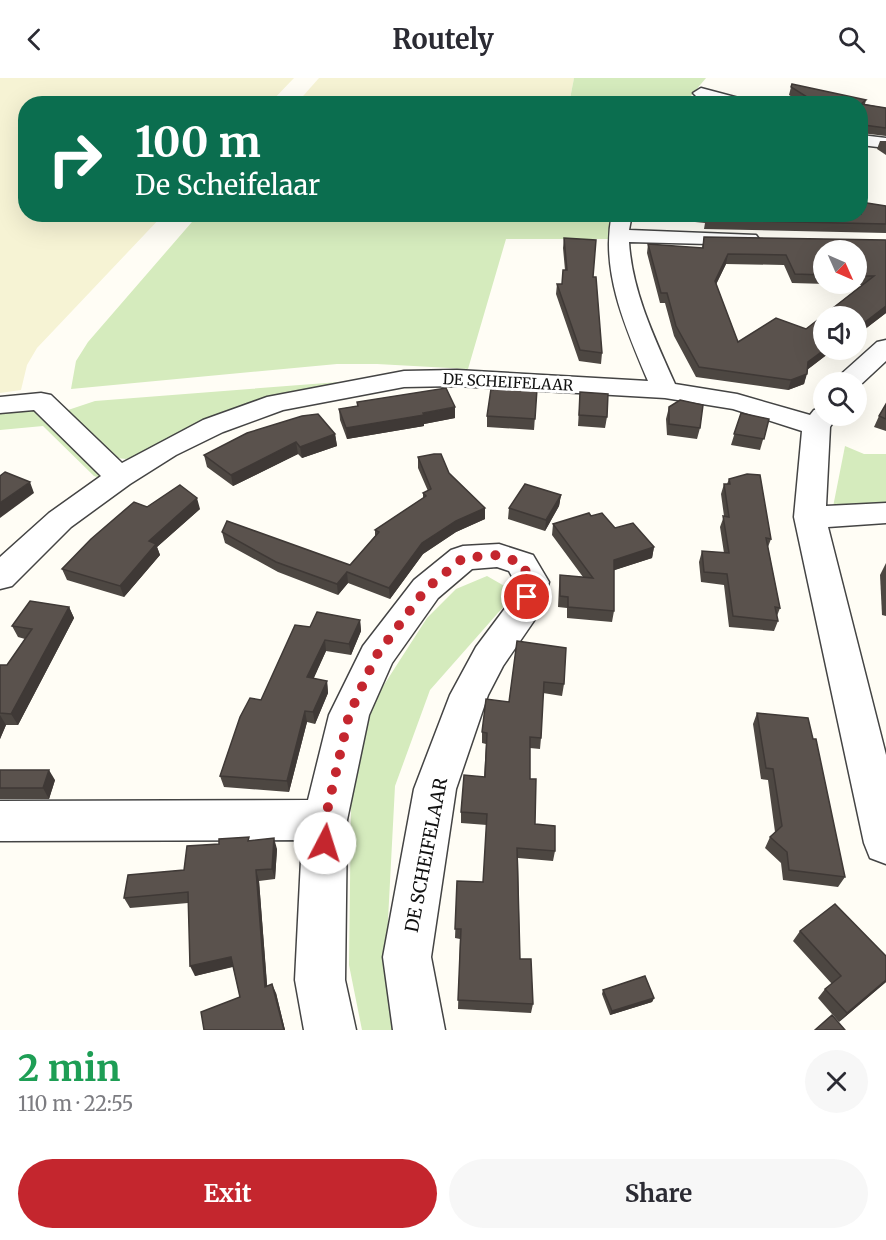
<!DOCTYPE html>
<html lang="en">
<head>
<meta charset="utf-8">
<style>
	:root { --surface:#fff; --page:#f7f7f7; --text:#2b2b33; --muted:#7c7c81; --accent:#c4262e }
	body { margin:0; font-family:Merriweather,serif; background:var(--page); color:var(--text); height:100vh; display:flex; flex-direction:column; font-size:22px; white-space:nowrap }
	* { box-sizing:border-box; margin:0 }
	p { font-size:20px; color:var(--muted) }
	.icon { flex:none; width:33px; height:33px; fill:none; stroke:currentColor; stroke-width:2; stroke-linecap:round; stroke-linejoin:round }
	.map { position:relative; height:952px; overflow:hidden }
	.drawer { display:flex; flex-direction:column; background:var(--surface); flex:1 }
	.drawer>* { flex:none }
	.guide { position:absolute; left:18px; top:18px; width:850px; height:126px; border-radius:24px; box-shadow:0 6px 24px #0002; background:#0b6e4f; color:#fff; overflow:hidden }
	.needle { width:39px; rotate:135deg }
	.controls { position:absolute; left:813px; top:162px; display:grid; gap:12px }
	.controls a { display:grid; place-items:center; width:54px; height:54px; border-radius:50%; background:var(--surface); box-shadow:0 6px 24px #0002; font-size:30px }
	.pin { position:absolute; display:grid; place-items:center; width:51px; height:51px; color:#fff; margin:-26px; border:3px solid #fff; border-radius:50%; box-shadow:0 2px 6px #0007 }
	.me { position:absolute; width:66px; margin:-33px; rotate:5deg; stroke-linejoin:round; filter:drop-shadow(0 0 4px #0008) }
	.turn { display:flex; align-items:center; gap:21px; height:126px; padding:0 18px; font-size:27px }
	.turn .icon { width:78px; height:78px; stroke-width:2.5 }
	.turn b { display:block; font-size:42px; line-height:51px }
	.round { display:grid; place-items:center; flex:none; width:63px; height:63px; border-radius:32px; background:var(--page) }
	.head { display:flex; align-items:center; justify-content:space-between; height:102px; padding:0 18px }
	h1 { font-size:36px; font-weight:700; line-height:45px; color:#1e9e55 }
	.button { display:flex; gap:12px; margin-top:auto; padding:12px 18px }
	.button a { flex:1; height:69px; border-radius:36px; background:var(--accent); color:#fff; font-size:24px; font-weight:700; line-height:69px; text-align:center }
	.button a+a { background:var(--page); color:var(--text) }
	header { display:flex; justify-content:space-between; align-items:center; height:78px; padding:0 18px; background:var(--surface); font-size:27px; font-weight:700 }
	.map>svg:first-child { display:block }
</style>
</head>
<body>
<header><svg class="icon" aria-label="back" viewBox="0 0 24 24"><path d="M15 5l-7 7 7 7"/></svg>Routely<svg class="icon" aria-label="search" viewBox="0 0 24 24"><circle cx="10" cy="10" r="6"/><path d="M15 15l6 6"/></svg></header>
<div class="map">
<svg width="886" height="952" viewBox="0 0 886 952">
	<rect width="100%" height="100%" fill="#fffdf5"/>
	<g fill="#f6f3d4">
		<path d="M0 0H294L270 25 26 26V136L163 137 37 270 27 287 21 312 0 315Z"/>
		<path d="M319 0H574L569 25 296 26Z"/>
	</g>
	<g fill="#d5ebbd">
		<path d="M574 0H706L685 25 569 26Z"/>
		<path d="M591 136 620 140 619 161H506L468 291 377 286H337L71 311 76 283 88 264 198 137Z"/>
		<path d="M339 304V307L126 381C100 380 85 351 68 332L95 323Z"/>
		<path d="M0 331H41L99 389 100 400 94 398 43 348 0 352Z"/>
		<path d="M845 368 864 376H886V426L833 429Z"/>
		<path d="M487 498 508 510 505 527 430 612 395 708 387 861 402 952H362L349 887 351 726 371 627 427 540 456 511Z"/>
	</g>
	<g fill="none" stroke-linecap="round" stroke-linejoin="round">
		<g stroke="#444" stroke-width="3">
			<g id="minor">
				<path d="M701 10 750 23 752 26H725L696 18 693 15Z"/>
				<path d="M861 57 886 60V70L861 67Z"/>
				<path d="M612 136H632L629 152 756 157 759 161 756 165 749 167 629 164C632 214 655 261 675 306L737 316 810 337 814 332 824 330V338H837L830 349 826 428 886 425V445L828 449 886 677V786L870 780 864 765 794 439 802 353 733 331 665 320 457 308 404 309 283 332 223 354 176 377 130 406 71 449 12 508 0 511V479L49 435 101 398 34 332 0 335V319L41 315 51 317 122 385 203 342 267 319 404 293 457 292 648 303C626 251 600 193 612 136Z"/>
				<path d="M886 262V283L857 310 856 304H835L839 298 877 264Z"/>
				<path d="M499 466 533 477 549 504 540 534 503 588 488 617 456 711 431 879 445 952H393L383 879 414 711 450 617 476 569 506 529 515 504 509 493 497 489 472 491 438 520 392 585 369 637 347 742 345 902 356 952H304L295 902 302 762 0 763V723L308 722 329 637 363 568 414 502 451 472 463 468Z"/>
			</g>
		</g>
		<use href="#minor" fill="#fff" fill-rule="evenodd"/>
	</g>
	<g fill="#4d4742" fill-rule="evenodd">
		<path d="M791 9 866 22 865 26 886 30V58L861 55V26H803L789 17Z"/>
		<path d="M880 63H886V77L877 71Z"/>
		<path d="M867 125 886 128V155L704 151 705 145 655 140 649 136H861Z"/>
		<path d="M704 159 886 162V235L856 258V238L833 272 807 292 804 306 788 312 696 299 674 258 665 225H660L647 175 648 166 702 170ZM824 172H856V206H824ZM726 186 784 187 792 205 862 207 806 251 738 264 716 206Z"/>
		<path d="M564 160 593 199 602 275 601 286 579 283 556 216 557 206H562L565 192 563 170Z"/>
		<path d="M537 311 534 352 487 349V338Z"/>
		<path d="M580 314 607 339 605 350 578 348Z"/>
		<path d="M357 324 455 340 424 346V348L347 361 340 342 339 331 357 328Z"/>
		<path d="M886 326V353L874 349 879 338Z"/>
		<path d="M669 329 700 350 697 361 667 357 666 341Z"/>
		<path d="M741 335 769 341 760 372 731 367Z"/>
		<path d="M335 356 337 368 302 380 298 376 233 408 207 389 204 377Z"/>
		<path d="M418 379 449 395 485 430V441L456 454 423 476 390 521 348 505 338 517 278 494 225 465 222 454 350 487 375 458V452L423 420V415L428 413 418 390Z"/>
		<path d="M729 401 771 461 768 469 780 530 777 538 778 543 774 553 729 549 724 507 701 504 699 484 702 473 724 475 720 449 724 438 721 416 724 406H727Z"/>
		<path d="M561 417 559 428 545 453 508 441 509 430Z"/>
		<path d="M147 429 200 431 157 469 160 477 124 519 67 502 62 491Z"/>
		<path d="M591 438 654 469 652 480 614 492V533L612 544 567 540V530L558 529 559 508 560 497 583 499 552 457 553 446Z"/>
		<path d="M886 485V538L882 537 880 497Z"/>
		<path d="M69 529 74 540 18 647H6L0 661V587H7L25 561 18 559 12 548Z"/>
		<path d="M360 542 361 553 351 577 326 573 313 601 327 603 328 615 315 646 307 644 289 714 224 709 220 698 261 622 310 549Z"/>
		<path d="M517 563 564 606 562 618 543 615 541 660 540 671 530 670V701L535 746 555 773 553 783 518 780 520 881 533 926 531 935 458 931 460 861 455 860 457 803 483 804 487 747 461 745V734L484 699 486 666 482 665V654L509 624Z"/>
		<path d="M757 635 845 799 838 809 783 802 781 785 765 770 770 759 775 754 768 702 761 701 753 646Z"/>
		<path d="M0 692 55 702 49 721H0Z"/>
		<path d="M250 763 277 771 275 801 259 803 267 908 276 915 285 952H204L240 919 233 889 195 898 188 825 130 830 124 820Z"/>
		<path d="M800 853 886 878V904L839 944 818 920 825 911 832 906 793 863Z"/>
		<path d="M603 912 654 920 652 924 610 937 602 916Z"/>
	</g>
	<g fill="#3f3936">
		<path d="M728 176 726 186 713 213 715 203Z"/>
		<path d="M886 228V235L856 258V251Z"/>
		<path d="M824 272H833L804 294 808 284Z"/>
		<path d="M807 296 804 306 788 312 791 302Z"/>
		<path d="M455 329V340L424 346V348L347 361 346 350 423 335Z"/>
		<path d="M335 356 337 368 302 380 300 369Z"/>
		<path d="M296 364 298 376 233 408 231 397Z"/>
		<path d="M30 404 34 415 0 440V425Z"/>
		<path d="M561 417 559 428 545 453 546 442Z"/>
		<path d="M197 420 200 431 157 469 160 477 124 519 120 508 149 463Z"/>
		<path d="M485 430V441L456 454 423 476 390 521 389 510 422 465 456 443Z"/>
		<path d="M654 469 652 480 612 493 614 482Z"/>
		<path d="M347 494 348 505 338 517 337 506Z"/>
		<path d="M69 529 74 540 18 647 11 636Z"/>
		<path d="M360 542 361 553 351 577 349 566Z"/>
		<path d="M325 562 326 573 309 611 307 599Z"/>
		<path d="M327 603 328 615 315 646 313 634Z"/>
		<path d="M305 633 307 644 289 714 287 703Z"/>
		<path d="M0 637 6 647 0 661Z"/>
		<path d="M49 692 55 702 49 721 43 710Z"/>
		<path d="M274 760 277 771 275 801 272 791Z"/>
		<path d="M256 792 259 803 268 918 265 909Z"/>
		<path d="M231 879 235 888 195 898 190 888Z"/>
		<path d="M886 902V904L839 944 847 935Z"/>
		<path d="M272 906 276 915 285 952H284Z"/>
		<path d="M654 920 652 924 610 937 612 933Z"/>
	</g>
	<g fill="#5a524d" stroke="#3f3936" stroke-width="1.5" fill-rule="evenodd">
		<path d="M792 6 866 22 861 26 886 30V50L864 47 861 52V26H818L791 9Z"/>
		<path d="M861 117 867 125 886 128V146L706 142V136H861Z"/>
		<path d="M704 159 886 162V228L856 251V238H824V272L808 284 807 296 791 302 699 289 676 248 667 215H661L648 166 703 170ZM824 172H856V198H874L806 251 776 240 738 264 715 203 728 176 786 177 795 196 824 197Z"/>
		<path d="M564 160 596 162 593 199H596L602 275 580 272 557 206H562L563 192H567Z"/>
		<path d="M494 308 537 311 535 341 487 338 491 311 493 312Z"/>
		<path d="M446 310 455 329 423 335 424 337 346 350 339 331 358 328 357 324Z"/>
		<path d="M580 314 608 316 607 339 579 337Z"/>
		<path d="M680 322 703 327 700 350 669 346V329Z"/>
		<path d="M886 326V341L879 338Z"/>
		<path d="M741 335 769 341 764 361 734 356Z"/>
		<path d="M318 336 335 356 300 369 296 364 231 397 204 377 247 355 302 338Z"/>
		<path d="M434 376H441L449 395 485 430 456 443 422 465 389 510 347 494 337 506 276 484 222 454 227 443 350 487 379 454 375 452 426 418 423 415 431 411 418 379Z"/>
		<path d="M5 394 30 404 0 425V398Z"/>
		<path d="M747 396 760 397 771 461 766 460 780 530 775 529 778 543 733 538 727 496 704 494 702 473 729 475 723 438 729 439 724 406H730L729 401Z"/>
		<path d="M525 406 561 417 546 442 509 430Z"/>
		<path d="M180 407 197 420 149 463 156 466 120 508 62 491 91 461 134 424 147 429Z"/>
		<path d="M589 435 591 438 602 435 615 450 633 445 654 469 614 482V533L568 529V519L560 518V497L593 500 553 446Z"/>
		<path d="M30 523 69 529 11 636 0 635V587H7L32 551 12 548Z"/>
		<path d="M317 534 360 542 349 566 325 562 307 599 327 603 313 634 305 633 287 703 220 698 240 639 250 620 261 622 295 547 310 549Z"/>
		<path d="M517 563 566 570 564 606 544 604 541 660 530 659V701H536L535 746 555 748V773L517 770 520 881H531L533 926 458 922 461 851H455L457 803 483 804 487 736 461 734 464 697 485 699 487 655 482 654 486 621 509 624Z"/>
		<path d="M757 635 808 640 813 661H816L845 799 789 792 787 774 770 759 782 748 773 691 766 690Z"/>
		<path d="M0 692H49L43 710H0Z"/>
		<path d="M249 759 248 763 274 760 272 791 256 792 265 909 272 906 284 952H204L201 934 240 919 231 879 190 888 188 814 124 820 128 797 184 792 187 768 219 766V761Z"/>
		<path d="M835 826 886 878V902L847 935 825 911 841 898 800 853Z"/>
		<path d="M645 898 654 920 612 933 603 912Z"/>
		<path d="M832 937 845 952H815Z"/>
	</g>
	<g fill="none" stroke-linecap="round" stroke-linejoin="round">
		<path stroke="#c4262e" stroke-width="10" stroke-dasharray="0 18" d="M325 765V742L349 637 376 578 426 511 463 480 499 477 521 485 532 504 527 519"/>
	</g>
	<g text-anchor="middle" dominant-baseline="central" stroke-width="6" stroke-linejoin="round" paint-order="stroke">
		<g font-size="15" fill="#111" stroke="#fff">
			<text transform="translate(508 304) rotate(3)">DE SCHEIFELAAR</text>
		</g>
		<g font-size="18" fill="#111" stroke="#fff">
			<text transform="translate(426 777) rotate(-79)">DE SCHEIFELAAR</text>
		</g>
	</g>
</svg>
<div class="controls">
<a><svg class="needle" viewBox="-14 -14 28 28"><path d="M0-13l5 13h-10z" fill="#e53935"/><path d="M0 13l5-13h-10z" fill="#7c7c81"/></svg></a>
<a><svg class="icon" aria-label="sound" viewBox="0 0 24 24"><path d="M4 9h4l5-4v14l-5-4H4zM17 9q2 3 0 6"/></svg></a>
<a><svg class="icon" aria-label="search" viewBox="0 0 24 24"><circle cx="10" cy="10" r="6"/><path d="M15 15l6 6"/></svg></a>
</div>
<div class="pin" style="left:527px;top:519px;background:#d93025"><svg class="icon" aria-label="arrive" viewBox="0 0 24 24"><path d="M6 21V4h12l-3 4 3 4H6"/></svg></div>
<svg class="me" style="left:325px;top:765px" viewBox="-20 -20 40 40"><circle r="19" fill="#fff"/><path d="M0-13L10 11 0 6-10 11z" fill="#c4262e"/></svg>
<div class="guide">
<div class="turn"><svg class="icon" aria-label="right" viewBox="0 0 24 24"><path d="M7 20v-9h11M14 6l5 5-5 5"/></svg><div><b>100 m</b>De Scheifelaar</div></div>
</div>
</div>
<section class="drawer">
<div class="head"><div><h1>2 min</h1><p>110 m · 22:55</p></div><a class="round"><svg class="icon" aria-label="close" viewBox="0 0 24 24"><path d="M6 6l12 12M18 6L6 18"/></svg></a></div>
<div class="button"><a>Exit</a><a>Share</a></div>
</section>
</body>
</html>
